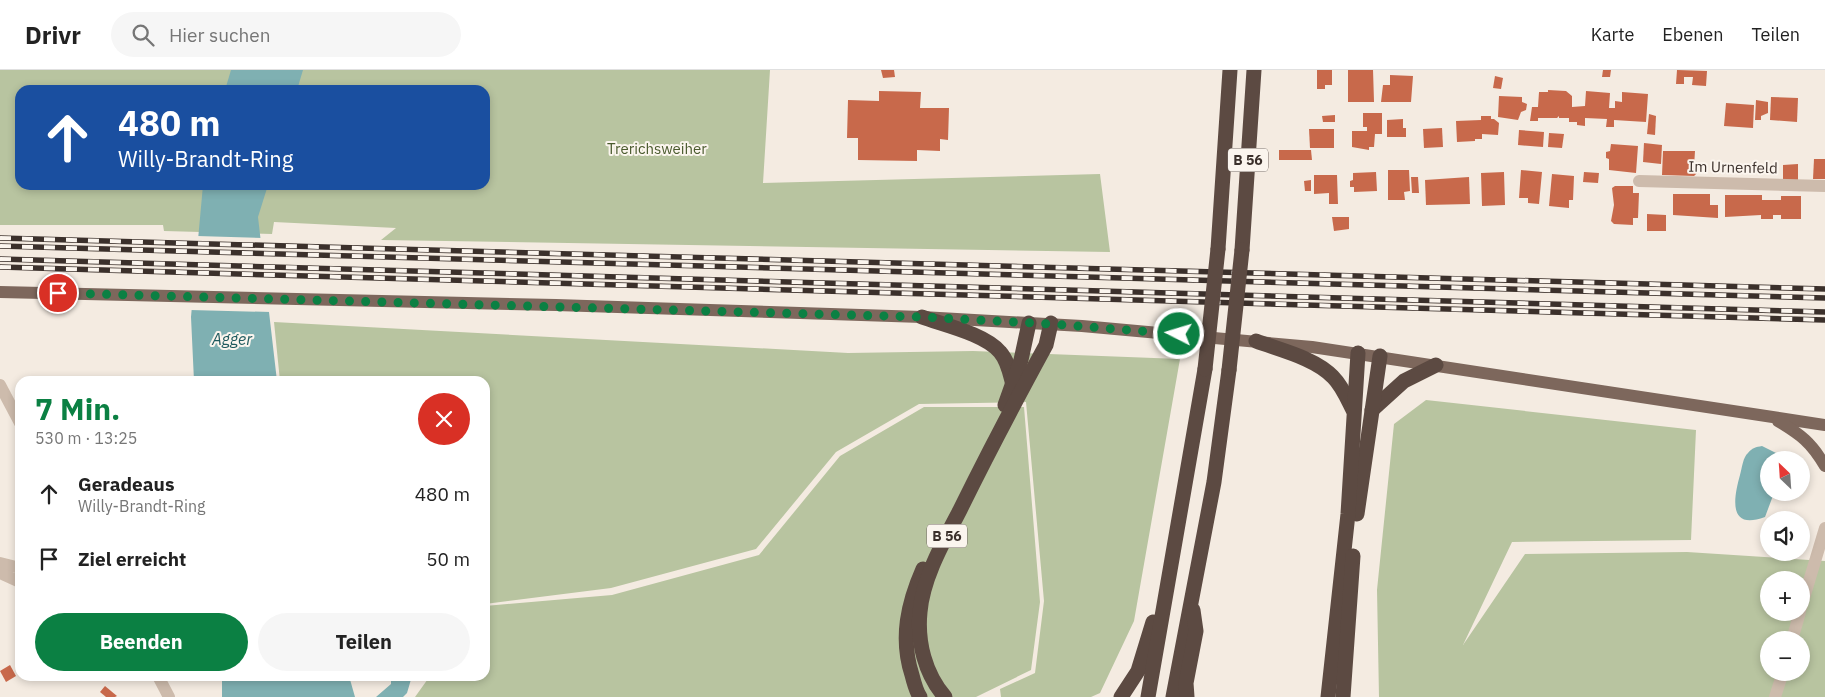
<!DOCTYPE html>
<html lang="de">
<head>
<meta charset="utf-8">
<style>
	:root { --surface:#fff; --page:#f6f6f6; --text:#222; --muted:#767676; --line:#e0e0e0; --accent:#0b8043 }
	body { margin:0; font-family:"IBM Plex Sans",sans-serif; background:var(--page); color:var(--text); height:100vh; display:flex; flex-direction:column; font-size:19px; white-space:nowrap }
	* { box-sizing:border-box; margin:0 }
	p { font-size:16px; color:var(--muted) }
	.icon { flex:none; width:28px; height:28px; fill:none; stroke:currentColor; stroke-width:2; stroke-linecap:round; stroke-linejoin:round }
	.map { position:relative; flex:1; overflow:hidden }
	.side { position:absolute; left:15px; top:306px; width:475px; height:305px; display:flex; flex-direction:column; background:var(--surface); border-radius:15px; box-shadow:0 2px 8px #0003 }
	.side>* { flex:none }
	.hud { position:absolute; left:15px; top:15px; width:475px; height:105px; border-radius:15px; box-shadow:0 2px 8px #0003; background:#1a4fa0; color:#fff; overflow:hidden }
	.needle { width:32px; rotate:335deg }
	.tools { position:absolute; left:1760px; top:381px; display:grid; gap:10px }
	.tools a { display:grid; place-items:center; width:50px; height:50px; border-radius:50%; background:var(--surface); box-shadow:0 2px 8px #0003; font-size:25px }
	.pin { position:absolute; display:grid; place-items:center; width:42px; height:42px; color:#fff; margin:-21px; border:2px solid #fff; border-radius:50%; box-shadow:0 1px 5px #0007 }
	.me { position:absolute; width:55px; margin:-28px; rotate:275deg; stroke-linejoin:round; filter:drop-shadow(0 0 4px #0008) }
	.turn { display:flex; align-items:center; gap:18px; height:105px; padding:0 20px; font-size:22px }
	.turn .icon { width:65px; height:65px; stroke-width:2.5 }
	.turn b { display:block; font-size:35px; line-height:42px }
	.round { display:grid; place-items:center; flex:none; width:52px; height:52px; border-radius:26px; background:var(--page) }
	.overview { display:flex; align-items:center; justify-content:space-between; height:85px; padding:0 20px }
	h1 { font-size:30px; font-weight:700; line-height:38px; color:var(--accent) }
	.primary-button { display:flex; gap:10px; margin-top:auto; padding:10px 20px }
	.primary-button a { flex:1; height:58px; border-radius:30px; background:var(--accent); color:#fff; font-size:20px; font-weight:700; line-height:58px; text-align:center }
	.primary-button a+a { background:var(--page); color:var(--text) }
	ul { padding:0; list-style:none }
	li { display:flex; align-items:center; gap:15px; height:65px; padding:0 20px }
	li div { flex:1 }
	li b { display:block; font-size:19px }
	li em { font-style:normal }
	header { display:flex; align-items:center; gap:30px; box-sizing:border-box; height:70px; padding:0 25px; background:var(--surface); border-bottom:1px solid var(--line) }
	header strong { font-size:24px }
	nav { display:flex; gap:28px; margin-inline-start:auto; font-size:18px }
	.search { width:350px; height:45px; background:var(--page); display:flex; align-items:center; gap:12px; box-sizing:border-box; padding:0 18px; border-radius:28px; color:var(--muted); font-size:19px }
	.map>svg:first-child { display:block }
</style>
</head>
<body>
<header>
<strong>Drivr</strong>
<div class="search"><svg class="icon" aria-label="search" viewBox="0 0 24 24"><circle cx="10" cy="10" r="6"/><path d="M15 15l6 6"/></svg>Hier suchen</div>
<nav><a>Karte</a><a>Ebenen</a><a>Teilen</a></nav>
</header>
<div class="map">
<svg width="1825" height="627" viewBox="0 0 1825 627">
	<rect width="100%" height="100%" fill="#f4ebe1"/>
	<g fill="#b8c4a0" fill-rule="evenodd">
		<path d="M0 0H770L763 113 1100 104 1110 182 381 170 396 158 274 152 272 164 164 161 163 155H0ZM20 20H485V115H20Z"/>
		<path d="M274 252 848 283 973 281 1180 289 1134 551 1100 623 1091 627H1001L1000 619 1035 603 1044 531 1026 332 919 334 836 382 756 479 611 518 485 534V311H280Z"/>
		<path d="M1426 330 1696 360 1691 470 1512 472 1463 575 1525 484 1687 482 1825 491V627H1379L1377 520 1394 354ZM1769 510H1801V542H1769ZM1769 570H1801V602H1769Z"/>
		<path d="M924 337H1024L1040 532 1031 600 976 627H415L430 606H485V536L612 525 759 485 840 386Z"/>
	</g>
	<g fill="#7fb0b2">
		<path d="M231 0H303L297 20H225Z"/>
		<path d="M203 115H268L258 147 277 311H194L191 247Z"/>
		<path d="M1762 376 1778 384 1780 390H1769V422L1774 423 1765 447C1727 461 1734 427 1740 405 1742 398 1743 387 1748 383 1752 378 1756 377 1762 376Z"/>
		<path d="M222 606H349L355 627H222Z"/>
		<path d="M391 606H412L407 623 403 627H376L391 614Z"/>
	</g>
	<path fill="#f4ebe1" d="M197 166 263 168 271 242 190 240Z"/>
	<g fill="#c8694b">
		<path d="M881 0H894L895 7 883 8Z"/>
		<path d="M1317 0H1332V15H1325V19H1317Z"/>
		<path d="M1348 0H1373L1374 32H1348Z"/>
		<path d="M1603 0H1611L1610 7H1602Z"/>
		<path d="M1677 0 1707 1 1706 16 1692 15 1693 7H1684V14H1676Z"/>
		<path d="M1390 5 1413 6 1411 32H1381L1383 15H1390Z"/>
		<path d="M1495 6 1503 8 1501 19 1493 18Z"/>
		<path d="M1548 20 1566 21 1572 26V37L1585 36 1586 21 1610 23 1609 38H1615V31L1622 32V22L1648 24 1646 52 1614 50V57H1606L1607 49 1585 48V56L1577 55V52H1569V48H1559V46L1557 48H1538V51H1530L1532 37H1538L1539 22H1548Z"/>
		<path d="M879 21 921 22 920 38H949L948 70 940 69V81L917 80V91L858 90V68H847L848 30 879 31Z"/>
		<path d="M1499 26 1522 27V32L1527 34 1526 40 1521 42 1518 50 1498 47Z"/>
		<path d="M1771 27 1798 28 1797 52 1770 50Z"/>
		<path d="M1756 30 1768 32V43L1761 46V50H1755Z"/>
		<path d="M1726 33 1754 35 1753 58 1724 56Z"/>
		<path d="M1363 43H1382V64H1375L1374 77H1369V80L1352 77V61H1367V57H1363Z"/>
		<path d="M1649 44 1656 46 1655 65 1647 64Z"/>
		<path d="M1335 45V52H1323L1322 46Z"/>
		<path d="M1481 46H1491V49H1494L1499 53 1498 65 1482 64V69H1475V71L1457 72 1456 51 1481 50Z"/>
		<path d="M1403 49V58H1406V67H1387V50Z"/>
		<path d="M1442 58 1443 77 1424 78 1423 59Z"/>
		<path d="M1309 59H1334V78H1310Z"/>
		<path d="M1519 60 1544 62 1543 77 1518 75Z"/>
		<path d="M1549 63 1564 64 1562 78 1548 77Z"/>
		<path d="M1644 73 1662 75 1661 94 1643 92Z"/>
		<path d="M1611 74 1638 76 1636 103 1609 100V89L1606 88V82L1610 81Z"/>
		<path d="M1279 80H1311L1312 90H1279Z"/>
		<path d="M1663 81H1695L1694 97 1698 99 1697 103 1694 106 1662 105Z"/>
		<path d="M1814 89H1825V109H1813Z"/>
		<path d="M1798 94V110H1783V95Z"/>
		<path d="M1388 100H1409L1410 121 1404 122 1405 130H1388Z"/>
		<path d="M1521 100 1542 102 1539 134 1528 133V128H1519Z"/>
		<path d="M1376 102 1377 121 1354 122V117H1350V111L1353 110V103Z"/>
		<path d="M1504 102 1505 135 1482 136 1481 103Z"/>
		<path d="M1584 102 1599 103 1598 113 1583 112Z"/>
		<path d="M1552 104 1574 106 1573 130H1569V138L1549 136Z"/>
		<path d="M1314 105H1337L1338 134H1329V123L1314 124Z"/>
		<path d="M1411 107H1418L1419 123H1412Z"/>
		<path d="M1469 107 1470 134 1426 135 1425 110Z"/>
		<path d="M1311 110V121H1305L1304 111Z"/>
		<path d="M1615 116H1633V123H1639L1638 148H1633V155L1614 154 1611 151 1614 135 1612 118Z"/>
		<path d="M1673 124H1710V135H1718V148L1673 145Z"/>
		<path d="M1725 125H1762V130H1781V126H1801V149H1781V145H1773V149H1761V145L1725 147Z"/>
		<path d="M1647 144 1666 145V161H1647Z"/>
		<path d="M1332 147H1349V159L1334 161Z"/>
		<path d="M10 595 16 606 6 612 0 601Z"/>
		<path d="M105 616 117 626 115 627H106L100 622Z"/>
	</g>
	<g fill="none" stroke-linecap="round" stroke-linejoin="round">
		<g stroke="#cdbbac" stroke-width="12">
			<path d="M1639 111 1825 116"/>
			<path d="M0 315 20 353"/>
			<path d="M0 493 20 498"/>
			<path d="M0 503 20 512"/>
			<path d="M1801 538 1825 458"/>
			<path d="M1792 570 1800 542"/>
			<path d="M158 606 169 627"/>
			<path d="M1775 627 1783 602"/>
		</g>
		<g stroke="#7d675c" stroke-width="12">
			<path d="M0 222 556 235 922 247 1082 256 1312 277 1825 355"/>
			<path d="M1778 351C1801 365 1811 372 1825 396"/>
		</g>
		<g stroke="#5c4a42" stroke-width="15">
			<path d="M1218 179 1230 0"/>
			<path d="M1242 180 1254 0"/>
			<path d="M922 247C944 255 985 264 1000 282 1008 291 1010 304 1013 315"/>
			<path d="M1256 271C1280 280 1315 288 1333 307 1342 316 1347 328 1353 340"/>
			<path d="M1005 335 1021 290 1029 253"/>
			<path d="M1372 340 1404 311 1436 295"/>
			<path d="M1357 444 1380 286"/>
			<path d="M920 627C916 621 914 613 912 605 900 568 908 533 923 499"/>
			<path d="M945 627C925 604 917 572 920 542 923 507 944 471 960 440 987 385 1016 330 1046 275L1051 253"/>
			<path d="M1121 627 1138 601 1153 552"/>
			<path d="M1148 627 1205 299"/>
			<path d="M1173 627 1214 412 1229 300"/>
			<path d="M1187 627 1186 613 1196 561 1193 540"/>
			<path d="M1328 627 1348 444 1358 283"/>
			<path d="M1343 627 1353 486"/>
		</g>
		<g stroke="#3b302b" stroke-width="5.5">
			<g id="rail">
				<path d="M0 168 1825 219"/>
				<path d="M0 176 1825 228"/>
				<path d="M0 189 1825 242"/>
				<path d="M0 197 1825 250"/>
			</g>
		</g>
		<use href="#rail" stroke="#fbf5ee" stroke-width="4" stroke-dasharray="11" stroke-linecap="butt"/>
		<g stroke="#5c4a42" stroke-width="15">
			<path d="M1205 299 1218 179"/>
			<path d="M1229 300 1242 180"/>
		</g>
	</g>
	<g fill="none" stroke-linecap="round" stroke-linejoin="round">
		<path stroke="#0b8043" stroke-width="9" stroke-dasharray="0 16.2" d="M58 223 922 247 1051 254 1179 264"/>
	</g>
	<g text-anchor="middle" dominant-baseline="central" stroke-width="4" stroke-linejoin="round" paint-order="stroke">
		<g fill="#fbf5ee" stroke="#756b66" stroke-width="1">
			<rect x="1228" y="78.5" width="40" height="23" rx="4"/>
			<rect x="927" y="454.5" width="40" height="23" rx="4"/>
		</g>
		<g font-size="14" font-weight="bold" fill="#3b302b">
			<text x="1248" y="90">B 56</text>
			<text x="947" y="466">B 56</text>
		</g>
		<g font-size="15" fill="#4a5a2e" stroke="#fbf5ee">
			<text x="657" y="78">Trerichsweiher</text>
		</g>
		<g font-size="15" fill="#3b302b" stroke="#fbf5ee">
			<text transform="translate(1733 97) rotate(1)">Im Urnenfeld</text>
		</g>
		<g font-size="16" font-style="italic" fill="#1f5a5e" stroke="#fbf5ee">
			<text x="232" y="269">Agger</text>
		</g>
	</g>
</svg>
<div class="tools">
<a><svg class="needle" viewBox="-14 -14 28 28"><path d="M0-13l5 13h-10z" fill="#e53935"/><path d="M0 13l5-13h-10z" fill="#767676"/></svg></a>
<a><svg class="icon" aria-label="sound" viewBox="0 0 24 24"><path d="M4 9h4l5-4v14l-5-4H4zM17 9q2 3 0 6"/></svg></a>
<a>+</a>
<a>−</a>
</div>
<div class="pin" style="left:58px;top:223px;background:#d93025"><svg class="icon" aria-label="arrive" viewBox="0 0 24 24"><path d="M6 21V4h12l-3 4 3 4H6"/></svg></div>
<svg class="me" style="left:1179px;top:264px" viewBox="-20 -20 40 40"><circle r="17" fill="#0b8043" stroke="#fff" stroke-width="3"/><path d="M0-11L8 9 0 5-8 9z" fill="#fff"/></svg>
<div class="hud">
<div class="turn"><svg class="icon" aria-label="ahead" viewBox="0 0 24 24"><path d="M12 20V5M6 11l6-6 6 6"/></svg><div><b>480 m</b>Willy-Brandt-Ring</div></div>
</div>
<section class="side">
<div class="overview"><div><h1>7 Min.</h1><p>530 m · 13:25</p></div><a class="round" style="background:#d93025;color:#fff"><svg class="icon" aria-label="close" viewBox="0 0 24 24"><path d="M6 6l12 12M18 6L6 18"/></svg></a></div>
<ul>
<li><svg class="icon" aria-label="ahead" viewBox="0 0 24 24"><path d="M12 20V5M6 11l6-6 6 6"/></svg><div><b>Geradeaus</b><p>Willy-Brandt-Ring</p></div><em>480 m</em></li>
<li><svg class="icon" aria-label="arrive" viewBox="0 0 24 24"><path d="M6 21V4h12l-3 4 3 4H6"/></svg><div><b>Ziel erreicht</b></div><em>50 m</em></li>
</ul>
<div class="primary-button"><a>Beenden</a><a>Teilen</a></div>
</section>
</div>
</body>
</html>
